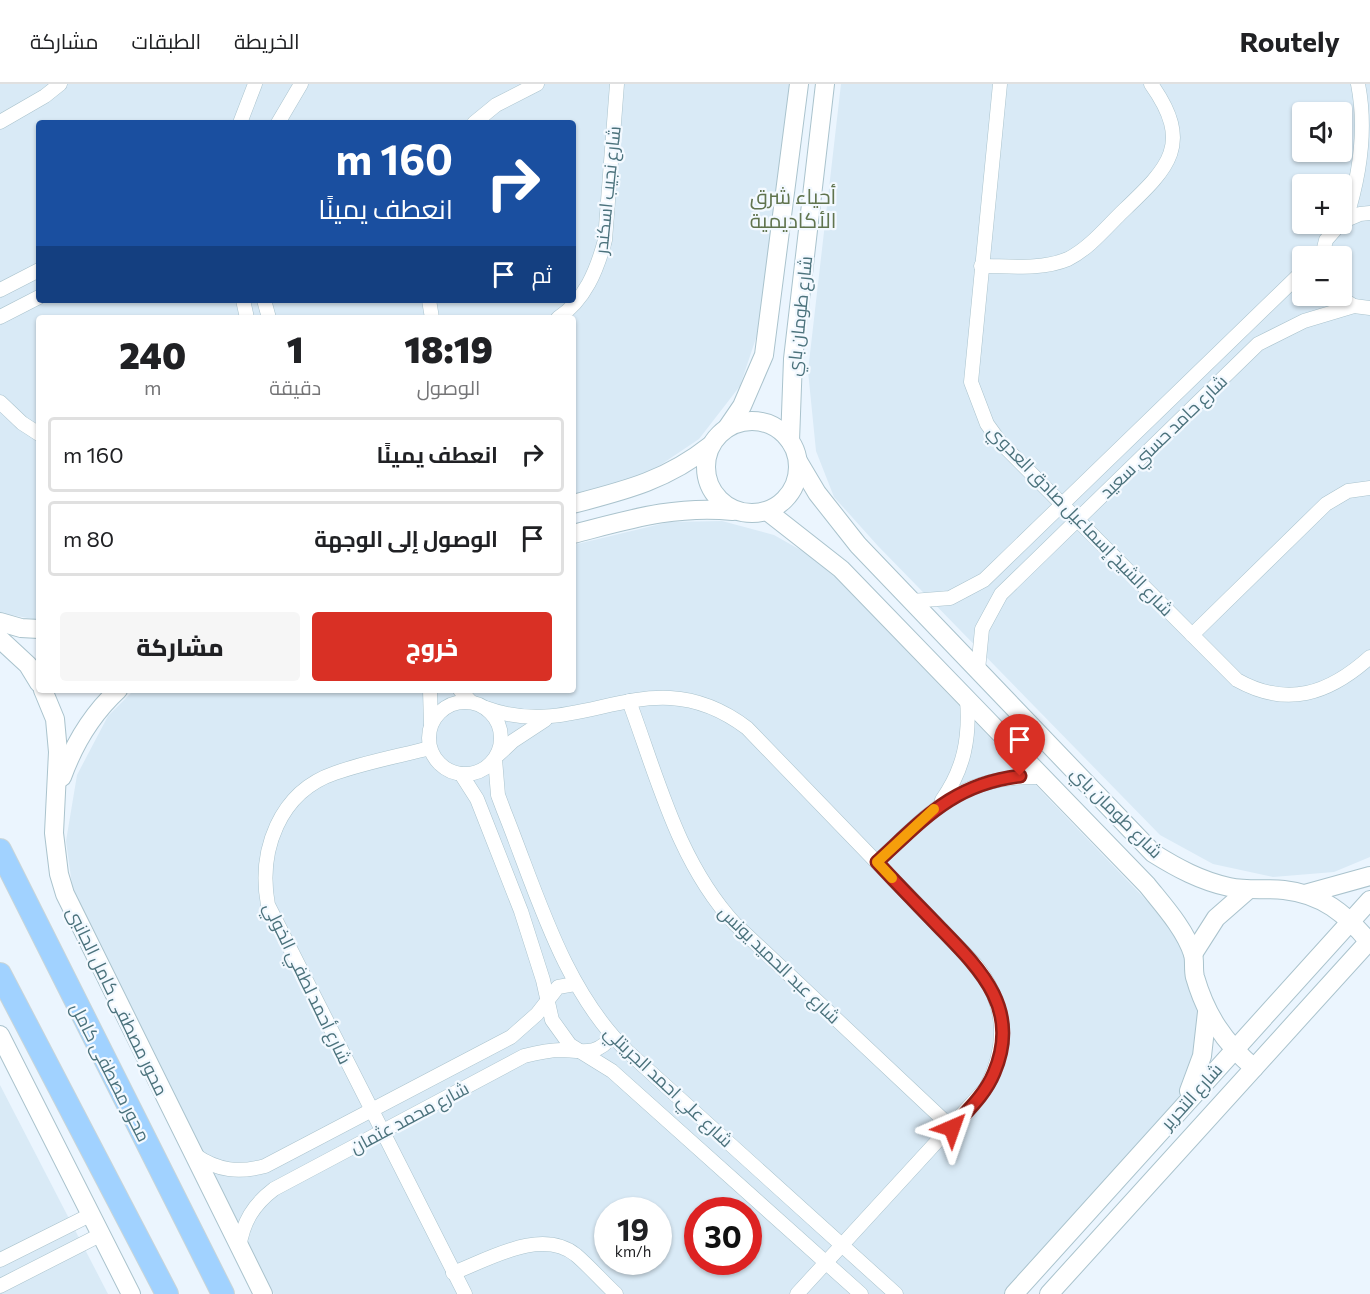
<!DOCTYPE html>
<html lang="ar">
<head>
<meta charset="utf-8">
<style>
	:root { --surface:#fff; --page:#f6f6f6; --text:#202124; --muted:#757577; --line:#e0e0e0; --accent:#d93025 }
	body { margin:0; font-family:Commissioner,Cairo,sans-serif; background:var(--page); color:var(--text); direction:rtl; height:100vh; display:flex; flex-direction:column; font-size:22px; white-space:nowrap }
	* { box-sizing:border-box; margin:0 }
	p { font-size:20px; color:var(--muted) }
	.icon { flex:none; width:33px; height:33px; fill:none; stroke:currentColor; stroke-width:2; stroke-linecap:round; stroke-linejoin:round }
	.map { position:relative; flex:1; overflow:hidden; direction:ltr }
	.panel { position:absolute; left:36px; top:231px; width:540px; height:378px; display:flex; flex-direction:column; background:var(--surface); border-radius:6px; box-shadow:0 2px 4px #0004; direction:rtl }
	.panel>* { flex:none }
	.guide { position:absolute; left:36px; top:36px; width:540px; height:183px; border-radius:6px; box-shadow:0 2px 4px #0004; direction:rtl; background:#1a4fa0; color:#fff; overflow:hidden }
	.fabs { position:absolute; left:1292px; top:18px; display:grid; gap:12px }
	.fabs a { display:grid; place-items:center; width:60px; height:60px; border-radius:6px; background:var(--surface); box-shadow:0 2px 4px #0004; font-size:30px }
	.speed { position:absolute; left:594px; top:1113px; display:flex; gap:12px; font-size:30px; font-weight:700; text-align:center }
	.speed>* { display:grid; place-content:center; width:78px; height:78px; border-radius:50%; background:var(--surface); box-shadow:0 2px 4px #0004; line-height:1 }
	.speed small { font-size:15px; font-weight:400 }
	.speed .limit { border:9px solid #d22; background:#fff; color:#111 }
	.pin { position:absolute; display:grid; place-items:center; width:51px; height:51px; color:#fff; margin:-62px -26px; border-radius:50% 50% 50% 0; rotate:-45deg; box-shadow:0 0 6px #0007 }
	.pin .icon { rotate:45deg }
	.me { position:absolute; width:66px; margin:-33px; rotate:43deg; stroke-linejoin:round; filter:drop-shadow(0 0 4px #0008) }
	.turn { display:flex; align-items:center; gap:21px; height:126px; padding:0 24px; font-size:27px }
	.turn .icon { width:78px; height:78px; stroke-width:2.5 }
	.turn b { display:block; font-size:42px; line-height:51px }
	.then { display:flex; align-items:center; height:57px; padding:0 24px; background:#0003; gap:12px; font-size:22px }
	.eta { display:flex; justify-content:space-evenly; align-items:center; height:102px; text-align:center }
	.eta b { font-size:36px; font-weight:800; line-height:42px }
	.primary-button { display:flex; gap:12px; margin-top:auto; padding:12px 24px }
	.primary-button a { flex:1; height:69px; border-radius:6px; background:var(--accent); color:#fff; font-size:24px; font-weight:800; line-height:69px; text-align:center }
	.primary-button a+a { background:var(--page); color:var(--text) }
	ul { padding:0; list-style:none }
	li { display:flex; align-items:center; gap:18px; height:75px; margin:0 12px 9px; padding:0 12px; border:3px solid var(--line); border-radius:6px }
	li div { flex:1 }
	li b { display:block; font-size:22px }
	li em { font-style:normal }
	header { display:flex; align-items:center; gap:36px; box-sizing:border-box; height:84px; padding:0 30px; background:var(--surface); border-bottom:2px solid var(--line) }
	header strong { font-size:28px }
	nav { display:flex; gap:33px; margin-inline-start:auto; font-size:21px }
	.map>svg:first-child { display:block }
</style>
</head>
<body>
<header>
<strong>Routely</strong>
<nav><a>الخريطة</a><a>الطبقات</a><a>مشاركة</a></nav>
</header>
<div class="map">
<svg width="1370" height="1210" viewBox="0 0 1370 1210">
	<rect width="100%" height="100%" fill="#ebf5fe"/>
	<g fill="#d9eaf6" fill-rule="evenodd">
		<path d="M0 0H790L761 239 740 302 699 355 644 392 573 411V234H39V536L0 529ZM39 39H573V216H39Z"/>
		<path d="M841 0H1370V773L1334 788 1273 793 1213 780 1160 751 878 462 834 413 816 367 808 287ZM1302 28H1341V68H1302ZM1302 100H1341V140H1302ZM1302 172H1341V212H1302Z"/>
		<path d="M722 437 774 451 820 477 1148 818 1181 859 1198 910V963L1179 1013 1007 1210H274L75 823 66 757 77 691 108 632 134 606H573V461L669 438ZM608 1126H658V1178H608ZM698 1126H748V1178H698Z"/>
		<path d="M0 1001 108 1210H0Z"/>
	</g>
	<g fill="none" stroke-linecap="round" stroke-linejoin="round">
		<g stroke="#aac3cd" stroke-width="15">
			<g id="minor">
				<path d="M1000 0 971 298 987 340 1000 358 1237 596C1287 624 1329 610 1370 573"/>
				<path d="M0 38 45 12 60 0"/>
				<path d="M240 39 255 0"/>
				<path d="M278 39 301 0"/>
				<path d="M474 39 496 21 537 0"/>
				<path d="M1346 135C1360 91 1367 46 1358 0"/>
				<path d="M1341 138 1360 130 1370 129"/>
				<path d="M1322 172 1326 156 1340 140"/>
				<path d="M981 182C1009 182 1042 186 1068 175 1088 165 1104 146 1120 130 1167 85 1195 62 1151 0"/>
				<path d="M0 206 39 186"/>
				<path d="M1337 212 1354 222 1370 224"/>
				<path d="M243 216 247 234"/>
				<path d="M264 216 269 234"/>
				<path d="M429 216 432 234"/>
				<path d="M0 233 39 213"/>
				<path d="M558 234C585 216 597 186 605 156L617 0"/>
				<path d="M0 318 22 339 39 350"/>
				<path d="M912 517 950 514 984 496 1302 188"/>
				<path d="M1192 551 1326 420 1348 407 1370 404"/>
				<path d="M978 586 982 545 1001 510 1258 260 1304 237 1354 222"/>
				<path d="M430 606 431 640"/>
				<path d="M460 606 471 618"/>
				<path d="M629 617C658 695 678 778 735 840L952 1044"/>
				<circle cx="465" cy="654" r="36"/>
				<path d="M486 624C582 660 649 570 747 644L975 880C1006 918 1009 961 986 1004L797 1210"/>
				<path d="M430 664C399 672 366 678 335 689 279 708 258 767 268 821L465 1210"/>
				<path d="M498 671 513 657 545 636"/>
				<path d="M495 675 498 711 504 727C537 809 563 905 627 967L896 1210"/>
				<path d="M461 690 477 715 521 827 543 896 552 936 570 961 612 987 861 1210"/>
				<path d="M942 716C964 685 970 654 967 616"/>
				<path d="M877 778C932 727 959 691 1041 693"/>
				<path d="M195 1071C218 1087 239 1089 265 1082L511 953 537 930 558 903 575 900"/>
				<path d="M239 1164C243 1138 253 1121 274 1105L524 972C536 969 548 966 561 966 582 967 598 972 612 952"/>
				<path d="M0 1176 90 1131"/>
				<path d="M453 1189C488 1176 541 1143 576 1171 590 1183 602 1197 616 1210"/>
				<path d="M0 1202 100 1151"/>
			</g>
		</g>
		<g stroke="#aac3cd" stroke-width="20">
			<g id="tertiary">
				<circle cx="752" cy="383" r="46"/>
				<path d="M727 344 742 322 764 271 799 0"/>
				<path d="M790 357 793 275 825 0"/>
				<path d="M798 377 817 409 858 461 1153 769C1177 784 1201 797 1229 803 1248 807 1266 804 1284 806 1322 810 1346 830 1369 858"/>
				<path d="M573 420C627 406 667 396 711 361"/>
				<path d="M767 427 841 485 1147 801C1163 821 1185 845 1193 870 1195 877 1193 885 1195 893 1206 931 1224 958 1254 984"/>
				<path d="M573 450C628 436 675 421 733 427"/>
				<path d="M0 538 21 544 39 545"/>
				<path d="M0 555 28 581 39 599"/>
				<path d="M43 606 55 635 58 668 54 749 59 790 65 810 263 1210"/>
				<path d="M62 693C74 660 92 630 118 606"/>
				<path d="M1305 810 1370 792"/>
				<path d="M1193 870 1216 834 1248 806"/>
				<path d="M0 951 131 1210"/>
				<path d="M1189 1007 1202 972 1207 928"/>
				<path d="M1014 1210 1370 816"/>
				<path d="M1049 1210 1370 856"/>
			</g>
		</g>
		<g stroke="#c9d5d8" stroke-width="24">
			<g id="primary">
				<path d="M0 766 223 1210"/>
				<path d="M0 890 167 1210"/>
			</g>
		</g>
		<use href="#minor" stroke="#fff" stroke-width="14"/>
		<use href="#tertiary" stroke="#fff" stroke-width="18"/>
		<use href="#primary" stroke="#a1d2ff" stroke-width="22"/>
	</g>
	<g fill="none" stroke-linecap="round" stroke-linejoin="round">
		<g stroke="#8d1f18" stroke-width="15">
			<path id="route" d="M952 1044C967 1027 985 1011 994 989 1021 926 982 887 941 845 920 823 898 801 877 778 924 735 953 700 1020 692"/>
		</g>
		<use href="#route" stroke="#d93025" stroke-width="10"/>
		<path stroke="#f59e0b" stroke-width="10" d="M892 794 877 778 934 725"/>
	</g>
	<g text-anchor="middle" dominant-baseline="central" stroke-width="4.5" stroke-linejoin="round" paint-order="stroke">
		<g font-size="18" fill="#4b727c" stroke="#f3f9ff">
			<text transform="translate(607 106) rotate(-84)">شارع نجيب اسكندر</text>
			<text transform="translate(799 232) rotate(-84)">شارع طومان باي</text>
			<text transform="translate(1163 352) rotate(-44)">شارع حامد حسني سعيد</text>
			<text transform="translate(1081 436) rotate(46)">شارع الشيخ إسماعيل صادق العدوي</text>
			<text transform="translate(1117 728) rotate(45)">شارع طومان باي</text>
			<text transform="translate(780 880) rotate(44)">شارع عبد الحميد يونس</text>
			<text transform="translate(308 899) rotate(64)">شارع أحمد لطفي الخولي</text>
			<text transform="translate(118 917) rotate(64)">محور مصطفى كامل الجانبى</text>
			<text transform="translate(111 988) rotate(63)">محور مصطفى كامل</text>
			<text transform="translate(669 1002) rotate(43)">شارع علي احمد الجريتلي</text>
			<text transform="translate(1191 1012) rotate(-48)">شارع التحرير</text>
			<text transform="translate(409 1033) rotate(-28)">شارع محمد عثمان</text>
		</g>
		<g font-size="21" fill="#60744e" stroke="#f3f9ff">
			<text x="793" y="111">أحياء شرق<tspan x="793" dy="24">الأكاديمية</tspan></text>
		</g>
	</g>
</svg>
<div class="fabs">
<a><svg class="icon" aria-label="sound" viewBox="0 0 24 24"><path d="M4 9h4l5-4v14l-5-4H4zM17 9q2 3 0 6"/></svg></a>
<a>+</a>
<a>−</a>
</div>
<div class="speed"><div>19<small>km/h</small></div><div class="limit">30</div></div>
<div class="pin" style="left:1020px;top:692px;background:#d93025"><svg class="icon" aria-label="arrive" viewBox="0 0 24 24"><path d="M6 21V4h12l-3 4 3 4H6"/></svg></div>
<svg class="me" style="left:952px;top:1044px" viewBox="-20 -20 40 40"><path d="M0-17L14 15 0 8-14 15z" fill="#d93025" stroke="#fff" stroke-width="4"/></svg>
<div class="guide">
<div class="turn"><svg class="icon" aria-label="right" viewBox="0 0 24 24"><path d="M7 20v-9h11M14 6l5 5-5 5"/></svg><div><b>160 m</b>انعطف يمينًا</div></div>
<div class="then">ثم<svg class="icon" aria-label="arrive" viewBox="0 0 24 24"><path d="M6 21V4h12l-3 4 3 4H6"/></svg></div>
</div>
<section class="panel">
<div class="eta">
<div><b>18:19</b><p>الوصول</p></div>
<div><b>1</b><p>دقيقة</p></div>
<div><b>240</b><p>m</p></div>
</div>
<ul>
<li><svg class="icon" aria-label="right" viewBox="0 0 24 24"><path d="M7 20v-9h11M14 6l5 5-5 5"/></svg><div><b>انعطف يمينًا</b></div><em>160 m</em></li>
<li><svg class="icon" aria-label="arrive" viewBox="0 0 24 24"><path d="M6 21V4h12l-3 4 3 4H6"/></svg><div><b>الوصول إلى الوجهة</b></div><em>80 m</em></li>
</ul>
<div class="primary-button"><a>خروج</a><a>مشاركة</a></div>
</section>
</div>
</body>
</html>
